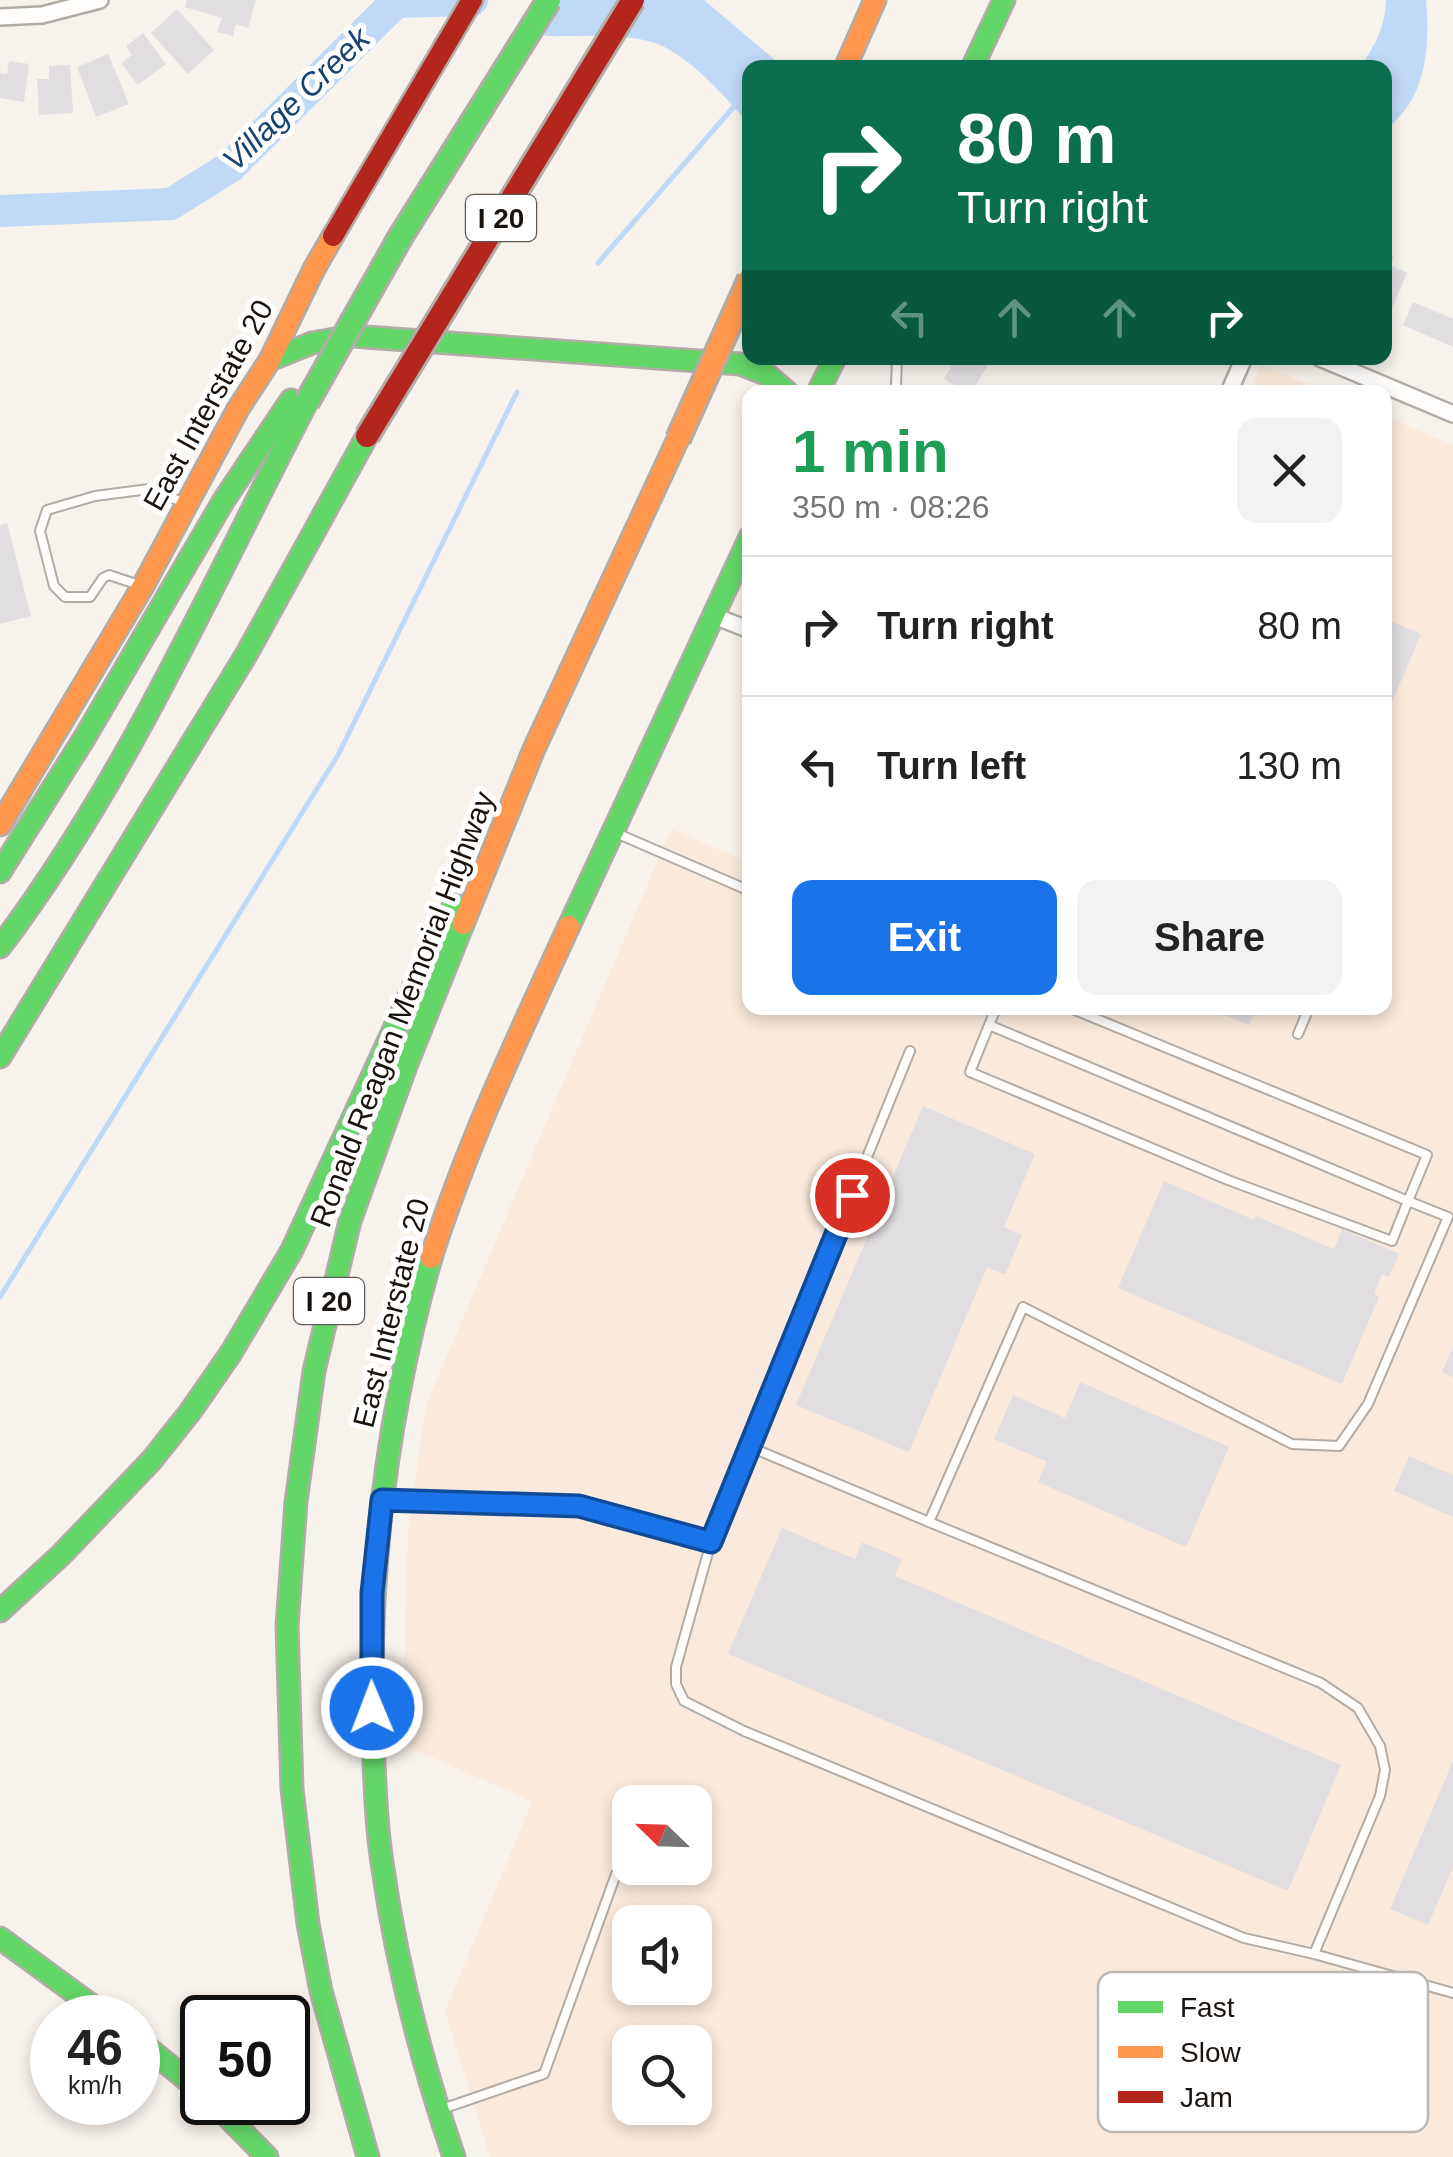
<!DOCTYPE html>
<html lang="en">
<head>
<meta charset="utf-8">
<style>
	:root { --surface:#fff; --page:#f2f2f2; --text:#222; --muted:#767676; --line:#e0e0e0; --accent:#1a73e8 }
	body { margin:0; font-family:Helvetica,sans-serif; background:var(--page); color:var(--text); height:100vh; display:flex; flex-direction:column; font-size:38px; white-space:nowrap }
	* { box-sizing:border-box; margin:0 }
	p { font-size:32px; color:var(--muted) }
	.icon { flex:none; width:55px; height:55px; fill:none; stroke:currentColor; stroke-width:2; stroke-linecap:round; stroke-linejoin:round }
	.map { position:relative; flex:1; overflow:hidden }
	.details { position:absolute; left:742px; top:385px; width:650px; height:630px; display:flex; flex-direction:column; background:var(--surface); border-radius:20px; box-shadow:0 5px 15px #0003 }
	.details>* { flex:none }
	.guide { position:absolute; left:742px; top:60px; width:650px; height:305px; border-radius:20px; box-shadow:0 5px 15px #0003; background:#0b6e4f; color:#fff; overflow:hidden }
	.needle { width:65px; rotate:293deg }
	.tools { position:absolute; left:612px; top:1785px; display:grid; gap:20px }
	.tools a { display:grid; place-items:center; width:100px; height:100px; border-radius:20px; background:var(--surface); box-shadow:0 5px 15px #0003; font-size:50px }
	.speed { position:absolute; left:30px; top:1995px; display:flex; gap:20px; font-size:50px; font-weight:700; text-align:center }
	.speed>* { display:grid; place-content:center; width:130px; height:130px; border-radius:50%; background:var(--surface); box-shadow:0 5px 15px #0003; line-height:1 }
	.speed small { font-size:25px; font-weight:400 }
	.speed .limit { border:5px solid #111; border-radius:15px; background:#fff; color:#111 }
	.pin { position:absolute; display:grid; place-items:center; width:85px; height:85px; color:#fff; margin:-42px; border:5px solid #fff; border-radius:50%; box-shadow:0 2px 10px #0007 }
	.me { position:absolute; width:110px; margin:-55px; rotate:359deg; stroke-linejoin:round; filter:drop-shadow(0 0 8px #0008) }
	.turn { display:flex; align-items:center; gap:35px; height:210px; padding:0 50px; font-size:45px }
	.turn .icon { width:130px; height:130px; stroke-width:2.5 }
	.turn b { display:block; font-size:70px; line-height:85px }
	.lanes { display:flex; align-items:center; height:95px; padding:0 50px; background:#0003; justify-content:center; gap:50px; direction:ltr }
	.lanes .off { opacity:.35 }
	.round { display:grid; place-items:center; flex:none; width:105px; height:105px; border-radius:20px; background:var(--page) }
	.headline { display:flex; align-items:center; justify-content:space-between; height:170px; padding:0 50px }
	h1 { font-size:60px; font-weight:600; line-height:75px; color:#1e9e55 }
	.button { display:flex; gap:20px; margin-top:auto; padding:20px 50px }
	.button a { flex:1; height:115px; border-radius:20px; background:var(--accent); color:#fff; font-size:40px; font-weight:600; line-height:115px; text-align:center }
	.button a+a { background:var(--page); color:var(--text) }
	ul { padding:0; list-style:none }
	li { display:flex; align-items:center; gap:30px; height:140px; padding:0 50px; border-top:2px solid var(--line) }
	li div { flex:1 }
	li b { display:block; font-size:38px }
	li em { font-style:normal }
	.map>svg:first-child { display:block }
</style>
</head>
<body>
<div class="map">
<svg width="1453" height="2157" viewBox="0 0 1453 2157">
	<rect width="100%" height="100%" fill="#f8f2ec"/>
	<g fill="#faeadd" fill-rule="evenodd">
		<path d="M1262 365 1328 392H1250Z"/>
		<path d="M1385 416 1453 445V2157H490L445 2011 532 1802 402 1744 408 1530 426 1405 671 829 750 863V1008H1385ZM630 1802H695V1868H630ZM630 1922H695V1988H630ZM630 2042H695V2108H630Z"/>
	</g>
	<g fill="#c0d9f6">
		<path d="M556 0H704L775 60 780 67 750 68V125C727 99 688 54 655 43 621 32 579 37 544 36Z"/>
		<path d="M1386 0H1426C1429 33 1428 72 1411 101 1405 112 1394 122 1385 132V68L1360 67C1375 46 1385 27 1386 0Z"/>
	</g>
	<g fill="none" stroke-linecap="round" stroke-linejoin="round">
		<g stroke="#c0d9f6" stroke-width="5">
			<path d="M598 263 737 103"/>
			<path d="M0 1297 338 755 517 392"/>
		</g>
		<path stroke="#c0d9f6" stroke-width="32" d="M0 211 171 204 230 167 396 2 472 0"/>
	</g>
	<g fill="#e1dee1">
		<path d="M187 0H256L248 28 236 24 233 36 217 32 222 18 185 7Z"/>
		<path d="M177 9 214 50 188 74 151 33Z"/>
		<path d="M143 33 166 64 138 85 121 63 132 55 126 46Z"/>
		<path d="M108 54 129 104 96 117 77 67Z"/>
		<path d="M9 61 29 64 24 102 0 98V73L7 74Z"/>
		<path d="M70 65 73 113 39 115 37 79H49V66Z"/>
		<path d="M1385 252 1394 256 1390 265 1407 273 1388 318 1385 316Z"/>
		<path d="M1413 302 1453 319V347L1403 325Z"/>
		<path d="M956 358H992L972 392H967L944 379Z"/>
		<path d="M7 523 31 616 0 624V525Z"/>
		<path d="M1389 620 1421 634 1385 719V629Z"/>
		<path d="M1208 1008H1257L1249 1025Z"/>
		<path d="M923 1106 1035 1154 1004 1227 1022 1235 1005 1275 987 1267 909 1452 796 1405Z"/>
		<path d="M1164 1181 1254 1220 1256 1216 1334 1249 1342 1229 1399 1254 1389 1277 1382 1274 1374 1294 1379 1297 1342 1384 1118 1288Z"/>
		<path d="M1453 1347V1377L1442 1372Z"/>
		<path d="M1080 1382 1229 1447 1186 1547 1038 1482 1047 1462 994 1439 1013 1395 1065 1418Z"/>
		<path d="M1409 1456 1453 1475V1517L1394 1491Z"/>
		<path d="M782 1528 855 1559 862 1542 902 1559 895 1576 1341 1765 1288 1891 728 1654Z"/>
		<path d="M1453 1761V1867L1428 1925 1390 1909Z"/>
	</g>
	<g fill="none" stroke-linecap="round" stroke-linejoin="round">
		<g stroke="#b2aca6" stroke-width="12">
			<g id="lane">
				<path d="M896 385 897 358"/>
				<path d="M142 586 109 575 103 578 90 597H65L54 586 40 531 47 510 95 496 149 489 185 503"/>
				<path d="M616 833 750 891"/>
				<path d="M989 1025 1408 1201 1392 1241 1228 1180 970 1072 996 1008"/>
				<path d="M1298 1034 1309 1008"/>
				<path d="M750 1447 929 1522 1023 1307 1292 1444 1339 1446 1368 1404 1448 1217 1408 1201 1427 1155 1070 1008"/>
				<path d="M382 1501 579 1506 711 1542 910 1051"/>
				<path d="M929 1522 1321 1683 1358 1708 1380 1746 1385 1770 1380 1796 1314 1954"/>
				<path d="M711 1542 676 1667V1684L684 1701 744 1731 1244 1938 1314 1954 1453 1993"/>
				<path d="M442 2109 544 2074 616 1874"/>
			</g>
		</g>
		<g stroke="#b2aca6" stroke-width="20">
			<g id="street">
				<path d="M0 17 42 15 100 0"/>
				<path d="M1320 358 1453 414"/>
				<path d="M1229 392 1244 358"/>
				<path d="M714 616 750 630"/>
			</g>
		</g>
		<g stroke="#b2aca6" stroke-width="25">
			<g id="fast">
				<path d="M972 68 1004 0"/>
				<path d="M270 360 312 343 352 336 740 364 766 374 787 392"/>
				<path d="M818 392 835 358"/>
				<path d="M0 872 85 737 224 500 291 400"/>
				<path d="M569 926 750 537"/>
				<path d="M0 947C126 781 211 586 307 402"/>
				<path d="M0 1057 246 655 367 436"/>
				<path d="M431 1258C386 1416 367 1577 373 1740 375 1783 376 1826 383 1869 397 1967 422 2063 454 2157"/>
				<path d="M0 1611 61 1555 151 1461 190 1412 231 1353 292 1250 428 955 454 905"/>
				<path d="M0 1938 109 2018"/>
				<path d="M138 2040 202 2092"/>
				<path d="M213 2102 267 2157"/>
				<path d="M368 2157 321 1991 308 1924 292 1789 287 1626 296 1502 314 1371 350 1221 406 1066 463 924"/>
			</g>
		</g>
		<g stroke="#b2aca6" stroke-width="25">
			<g id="slow">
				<path d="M845 68 875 0"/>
				<path d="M0 825 143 586 238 409 270 360 314 269 333 236"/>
				<path d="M463 924 534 749 678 439"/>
				<path d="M431 1258C468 1142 518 1037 569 926"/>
			</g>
		</g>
		<g stroke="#b2aca6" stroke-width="25">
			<path id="jam" d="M333 236 472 0"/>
		</g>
		<use href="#lane" stroke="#fefdfc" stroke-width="8"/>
		<use href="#street" stroke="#fefdfc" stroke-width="15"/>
		<use href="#fast" stroke="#63d668" stroke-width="20"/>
		<use href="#slow" stroke="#ff974d" stroke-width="20"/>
		<use href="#jam" stroke="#b3261e" stroke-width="20"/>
		<g stroke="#b2aca6" stroke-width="28" stroke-linecap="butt">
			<path id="fast-bridge" d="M307 402 401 236 549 0"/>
		</g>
		<g stroke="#b2aca6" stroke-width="28" stroke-linecap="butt">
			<path id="slow-bridge" d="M678 439 750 279"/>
		</g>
		<g stroke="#b2aca6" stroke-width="28" stroke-linecap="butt">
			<path id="jam-bridge" d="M367 436 633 0"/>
		</g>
		<use href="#fast-bridge" stroke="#63d668" stroke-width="22"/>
		<use href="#slow-bridge" stroke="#ff974d" stroke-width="22"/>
		<use href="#jam-bridge" stroke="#b3261e" stroke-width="22"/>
	</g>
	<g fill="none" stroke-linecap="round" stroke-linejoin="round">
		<g stroke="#114b97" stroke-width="25">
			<path id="route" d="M372 1708V1593L382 1500 579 1506 711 1542 852 1195"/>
		</g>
		<use href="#route" stroke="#1a73e8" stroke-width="18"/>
	</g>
	<g text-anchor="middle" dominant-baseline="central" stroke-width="10" stroke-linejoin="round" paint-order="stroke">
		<g fill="#fff" stroke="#5f5955" stroke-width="2.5">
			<rect x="466" y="195" width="70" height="46" rx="8"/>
			<rect x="294" y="1278" width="70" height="46" rx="8"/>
		</g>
		<g font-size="28" font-weight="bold" fill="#1a120c">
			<text x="501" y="218">I 20</text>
			<text x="329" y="1301">I 20</text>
		</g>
		<g font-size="30" fill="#1a120c" stroke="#fff">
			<text transform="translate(208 405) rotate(-61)">East Interstate 20</text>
			<text transform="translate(402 1009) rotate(-69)">Ronald Reagan Memorial Highway</text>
			<text transform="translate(391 1313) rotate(-76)">East Interstate 20</text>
		</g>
		<g font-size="32" font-style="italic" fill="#184371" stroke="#fff">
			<text transform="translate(296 99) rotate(-44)">Village Creek</text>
		</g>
	</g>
	<rect x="1098" y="1972" width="330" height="160" rx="15" fill="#fff" stroke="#bab8b6" stroke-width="2.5"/>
	<rect x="1118" y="2001" width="45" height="12" fill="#63d668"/>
	<rect x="1118" y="2046" width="45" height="12" fill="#ff974d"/>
	<rect x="1118" y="2091" width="45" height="12" fill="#b3261e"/>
	<g font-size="28" fill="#1a120c">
		<text x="1180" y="2017">Fast</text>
		<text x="1180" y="2062">Slow</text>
		<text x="1180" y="2107">Jam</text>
	</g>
</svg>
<div class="tools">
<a><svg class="needle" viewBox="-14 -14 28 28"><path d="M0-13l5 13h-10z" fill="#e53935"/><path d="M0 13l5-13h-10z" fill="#767676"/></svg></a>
<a><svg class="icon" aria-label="sound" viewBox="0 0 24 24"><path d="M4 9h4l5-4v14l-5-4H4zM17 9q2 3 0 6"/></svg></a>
<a><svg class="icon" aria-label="search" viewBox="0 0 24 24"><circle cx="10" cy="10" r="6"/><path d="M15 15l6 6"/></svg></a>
</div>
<div class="speed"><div>46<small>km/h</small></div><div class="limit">50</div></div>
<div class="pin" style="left:852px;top:1195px;background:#d93025"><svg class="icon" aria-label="arrive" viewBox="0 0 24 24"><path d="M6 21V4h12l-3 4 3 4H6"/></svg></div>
<svg class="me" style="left:372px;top:1708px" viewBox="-20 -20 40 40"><circle r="17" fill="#1a73e8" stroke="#fff" stroke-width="3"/><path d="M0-11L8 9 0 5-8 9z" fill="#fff"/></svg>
<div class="guide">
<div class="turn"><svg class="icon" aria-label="right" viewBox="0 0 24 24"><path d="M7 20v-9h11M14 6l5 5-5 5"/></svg><div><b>80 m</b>Turn right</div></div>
<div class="lanes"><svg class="icon off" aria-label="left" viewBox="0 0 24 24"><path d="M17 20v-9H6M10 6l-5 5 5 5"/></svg><svg class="icon off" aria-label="ahead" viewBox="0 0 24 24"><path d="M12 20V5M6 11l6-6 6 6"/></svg><svg class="icon off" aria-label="ahead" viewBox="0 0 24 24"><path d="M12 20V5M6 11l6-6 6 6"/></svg><svg class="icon" aria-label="right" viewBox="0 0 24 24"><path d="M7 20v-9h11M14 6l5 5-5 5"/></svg></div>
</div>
<section class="details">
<div class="headline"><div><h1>1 min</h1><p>350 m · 08:26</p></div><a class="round"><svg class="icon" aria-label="close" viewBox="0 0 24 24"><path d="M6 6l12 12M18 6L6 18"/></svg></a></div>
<ul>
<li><svg class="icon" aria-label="right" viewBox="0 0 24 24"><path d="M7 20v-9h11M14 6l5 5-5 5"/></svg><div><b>Turn right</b></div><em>80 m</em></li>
<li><svg class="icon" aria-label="left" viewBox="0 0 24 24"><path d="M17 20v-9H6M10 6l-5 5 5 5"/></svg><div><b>Turn left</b></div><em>130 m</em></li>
</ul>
<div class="button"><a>Exit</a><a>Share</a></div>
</section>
</div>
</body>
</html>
